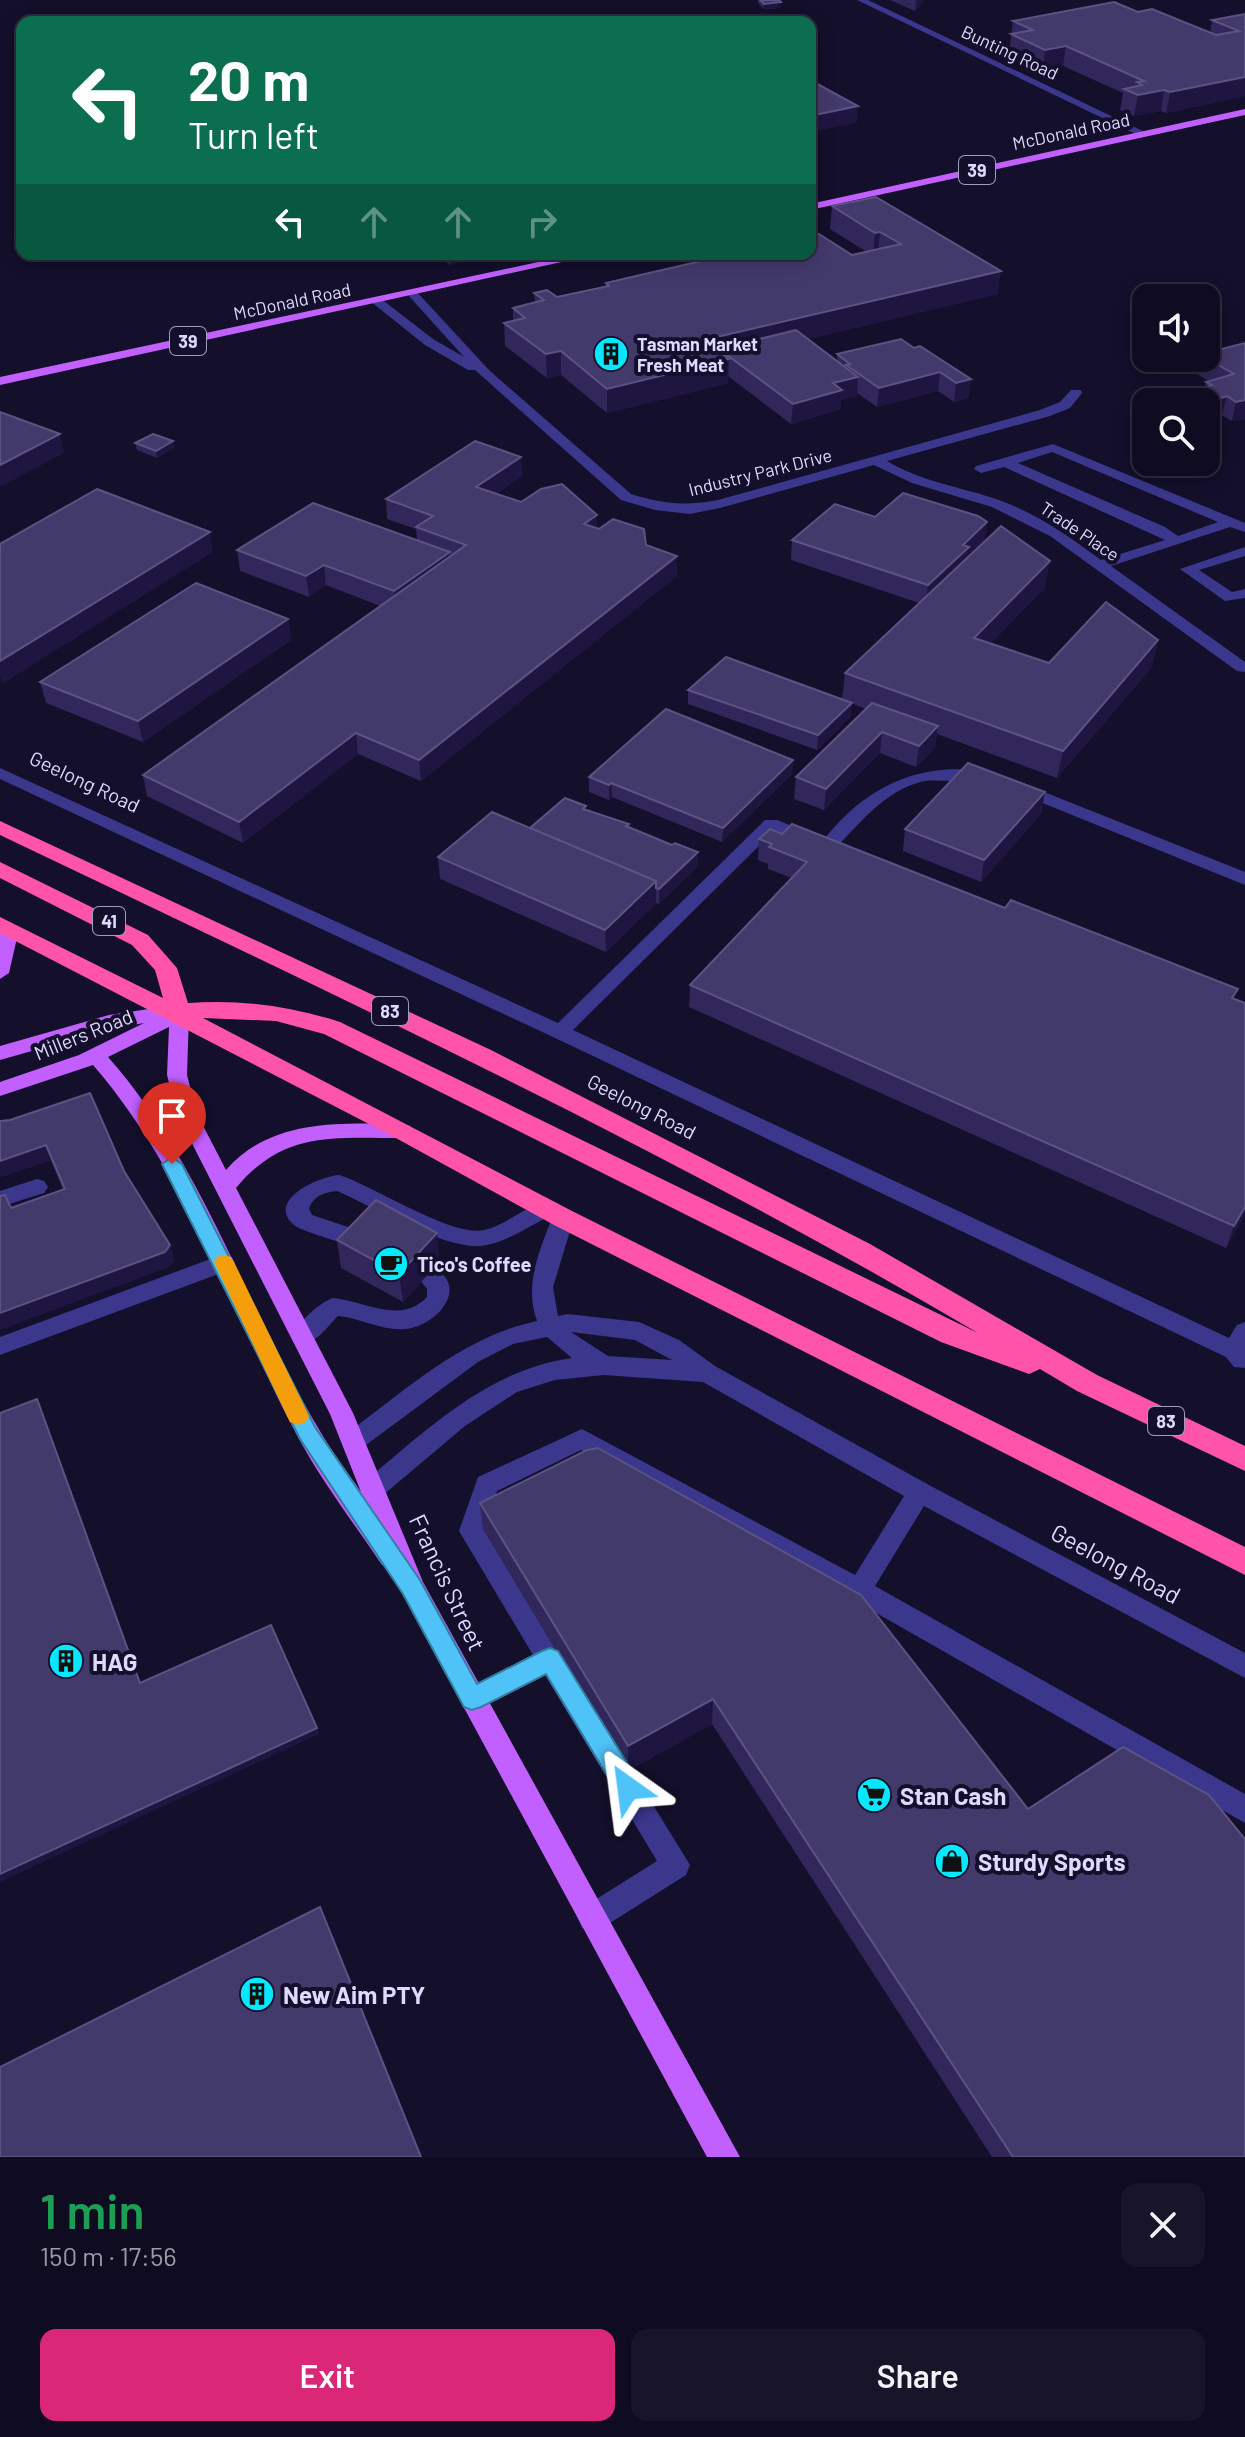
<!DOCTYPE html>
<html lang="en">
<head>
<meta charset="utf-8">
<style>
	:root { --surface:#0f0b20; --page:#181429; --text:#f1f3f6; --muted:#9b9ba5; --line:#2f2b3e; --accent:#db2777 }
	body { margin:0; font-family:Barlow,sans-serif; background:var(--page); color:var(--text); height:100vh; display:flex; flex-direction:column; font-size:30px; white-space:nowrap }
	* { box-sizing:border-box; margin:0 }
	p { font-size:26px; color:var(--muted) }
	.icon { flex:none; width:44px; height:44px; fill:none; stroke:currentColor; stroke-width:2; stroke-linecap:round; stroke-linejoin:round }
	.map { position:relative; height:2157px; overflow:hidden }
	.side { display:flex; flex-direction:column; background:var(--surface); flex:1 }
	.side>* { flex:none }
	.guide { position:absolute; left:16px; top:16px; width:800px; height:244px; border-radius:16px; box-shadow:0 4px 20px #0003,0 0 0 2px var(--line); background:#0b6e4f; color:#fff; overflow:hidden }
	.buttons { position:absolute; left:1132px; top:284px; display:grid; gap:16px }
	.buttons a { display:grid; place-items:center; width:88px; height:88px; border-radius:16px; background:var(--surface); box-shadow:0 4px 20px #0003,0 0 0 2px var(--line); font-size:40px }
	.pin { position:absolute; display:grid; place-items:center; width:68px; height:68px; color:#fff; margin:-82px -34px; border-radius:50% 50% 50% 0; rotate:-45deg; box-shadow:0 0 8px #0007 }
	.pin .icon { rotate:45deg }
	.me { position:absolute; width:88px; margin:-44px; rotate:329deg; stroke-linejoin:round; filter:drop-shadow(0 0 6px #0008) }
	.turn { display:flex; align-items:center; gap:28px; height:168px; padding:0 40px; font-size:36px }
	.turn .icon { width:104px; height:104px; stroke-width:2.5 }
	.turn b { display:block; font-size:56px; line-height:68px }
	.lanes { display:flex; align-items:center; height:76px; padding:0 40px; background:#0003; justify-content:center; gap:40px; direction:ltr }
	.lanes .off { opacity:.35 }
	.round { display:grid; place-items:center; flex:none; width:84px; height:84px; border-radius:16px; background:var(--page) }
	.summary { display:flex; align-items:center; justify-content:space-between; height:136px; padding:0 40px }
	h1 { font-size:48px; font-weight:600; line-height:60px; color:#1e9e55 }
	.cta { display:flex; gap:16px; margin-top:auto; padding:16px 40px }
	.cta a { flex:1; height:92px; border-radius:16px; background:var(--accent); color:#fff; font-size:32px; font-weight:600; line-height:92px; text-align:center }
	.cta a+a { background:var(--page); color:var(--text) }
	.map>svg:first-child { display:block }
</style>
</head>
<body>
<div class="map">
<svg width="1245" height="2157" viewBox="0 0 1245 2157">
	<rect width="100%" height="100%" fill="#140f2b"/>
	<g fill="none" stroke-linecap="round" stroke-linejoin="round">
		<g fill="#3a378d" fill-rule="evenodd">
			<path d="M857 0H868L1149 134 1140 136Z"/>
			<path d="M408 291H416L490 371 631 494C662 504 686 506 718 500L1040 410 1060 402 1071 390H1081L1082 393 1070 408 1050 416 887 461C922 482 962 487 999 500 1037 514 1069 536 1101 560L1165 540 1004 467 981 473 974 469 976 466 1053 444 1245 523V532L1230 527 1111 566 1245 662V672L1237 671 1050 536 992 507 912 483 874 465 720 508 690 514 655 510 621 500 475 370H468L425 345 370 301 380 298 433 339 464 357 408 295ZM1052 452 1218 522 1178 536 1165 527 1018 463Z"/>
			<path d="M1245 547V556L1199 570 1232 592 1245 589V598L1225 601 1180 569Z"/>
			<path d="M0 768 558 1023 765 820H777L815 835 818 839 815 843H803L774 831 573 1030 1229 1338 1237 1325 1245 1322V1368L1234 1367 1226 1357 553 1037 0 779Z"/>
			<path d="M957 769 984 773 992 778C983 787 938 777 920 782 884 792 858 825 833 851L827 852 818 847C854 799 897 770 957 769Z"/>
			<path d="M1019 782 1245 872V885L1013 791 1011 787Z"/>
			<path d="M339 1175C374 1186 451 1237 484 1230 506 1225 525 1207 546 1200L554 1202 557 1208 554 1214C532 1224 511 1240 487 1245 450 1254 373 1206 337 1191 325 1192 313 1196 309 1209L312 1215 375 1236 378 1242 375 1248 367 1250C354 1246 302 1232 294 1225 265 1200 320 1176 339 1175Z"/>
			<path d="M37 1179 44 1181 48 1187 44 1193 0 1207V1191Z"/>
			<path d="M563 1210 571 1212 574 1218 553 1287 558 1316 568 1314 639 1322 679 1340 715 1366 929 1485 1245 1653V1678L924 1506 875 1586 1245 1794V1823L850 1598 581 1450 497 1491 484 1530 690 1865 686 1875 602 1928 592 1932 582 1928 578 1918 582 1908 657 1861 545 1675 481 1708 472 1711 463 1708 459 1699 463 1690 533 1655 459 1531 478 1477 582 1429 855 1575 904 1496 703 1382 604 1375 555 1380 517 1392 465 1426 382 1496 373 1499 364 1496 361 1489 364 1482C428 1429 487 1370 572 1358L547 1337 513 1344 478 1362 362 1448 354 1451 346 1448 342 1441 346 1434C406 1390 462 1337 537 1321 524 1285 539 1252 552 1218L555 1212ZM571 1332 635 1340 672 1360 608 1356Z"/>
			<path d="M224 1254 232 1257 235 1263 232 1269 0 1355V1337Z"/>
			<path d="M427 1266C473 1281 440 1326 405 1329 382 1331 360 1318 338 1316 326 1328 312 1350 294 1343L291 1337C298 1323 318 1303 333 1298 365 1301 401 1325 427 1297V1289L416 1275 419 1269Z"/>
		</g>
		<g fill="#c260ff" fill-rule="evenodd">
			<path d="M1245 109V115L810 210V204Z"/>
			<path d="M576 254H598L0 385V377Z"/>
			<path d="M10 923 19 929 9 973 0 979V932L3 925Z"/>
			<path d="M175 1005 186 1009 189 1014 187 1075 197 1114 226 1170C271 1118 341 1123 403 1124L410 1126 413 1131 410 1136 403 1138C334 1138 284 1130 236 1188L353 1413 423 1582 740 2157H707L403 1595 392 1568 382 1565C354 1523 322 1482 298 1437 232 1314 186 1172 93 1065L0 1096V1082L79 1055 144 1023 109 1029 0 1060V1046L109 1015ZM169 1027 167 1075 177 1114 330 1414 361 1492C346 1470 330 1449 317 1426 245 1305 203 1164 108 1057Z"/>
		</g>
		<path fill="#ff54a8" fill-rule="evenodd" d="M0 821 491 1050 870 1244 1097 1375 1245 1446V1471L1077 1391 1040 1369 1029 1374 941 1342 324 1034 276 1021 203 1018 572 1211 1245 1547V1575L554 1225 394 1137 0 933V917L163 998 155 970 132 945 0 878V862L148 935 177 968 188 1003C241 999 290 1006 340 1022L978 1333C663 1147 330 993 0 835Z"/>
	</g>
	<g fill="#31275a">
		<path d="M758 0H779L781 8 764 9 758 3Z"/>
		<path d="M890 0H924L915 11Z"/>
		<path d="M1138 12 1210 33 1212 20 1245 14V96L1166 113 1161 111 1134 116 1120 110 1123 93 1063 66 1043 70 1009 54 1013 21Z"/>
		<path d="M810 80 857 122 814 131 810 128Z"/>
		<path d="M832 206 998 294 808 339 837 361V354L914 348 971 379 968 398 954 402 938 391 877 407 857 393V396L841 400V409L791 424 728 376V383L607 413 561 375 547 378 505 346 504 323 513 321V308L535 303 534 293 557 297 606 286V283L852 255 867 252 830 229Z"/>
		<path d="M441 254H470V258L450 265 445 261V258Z"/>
		<path d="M1245 343V419L1232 421 1222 415 1217 417 1206 410V402H1201L1206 382 1209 381 1197 374 1200 358H1206Z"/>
		<path d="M135 443 174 448 157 458 137 450Z"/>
		<path d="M521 457 522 476 496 494 521 502 597 515V528L677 556V576L421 781 358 754 243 843 147 796 143 775 380 606 326 585 309 597 240 571 237 550 417 540 416 529 387 519 386 499Z"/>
		<path d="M875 517 987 522 984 541 1045 588 990 644 1049 663 1158 640 1152 667 1057 778 937 734 935 748 916 767 880 753 824 810 794 799 796 777 866 709 851 703 850 717 817 750 688 704V690L842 699 845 673 919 603 791 560 792 540Z"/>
		<path d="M288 619 291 640 143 742 46 703 40 682Z"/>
		<path d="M793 760 792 774 722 842 612 797 609 800 589 792V777Z"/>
		<path d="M1045 792 1041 814 981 882 903 851 905 829Z"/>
		<path d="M586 809 629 824V827L672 845 698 852 697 867 659 904 656 903 606 952 440 879 438 857Z"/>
		<path d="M759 839 1235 999 1245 1215 1226 1248 689 1007 690 985 792 878 768 869V864L758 860Z"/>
		<path d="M0 1121 124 1171 170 1245 174 1260 169 1267 11 1208 63 1190 51 1160 0 1177Z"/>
		<path d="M337 1240 440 1261 403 1302 341 1268Z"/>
		<path d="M587 1450 1245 2157H992L712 1724 628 1771 483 1529 480 1503Z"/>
	</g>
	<g fill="#1e1640">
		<path d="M917 0H924L915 11 916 1Z"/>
		<path d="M781 2V8L764 9V4Z"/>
		<path d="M1066 46 1063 66 1043 70 1045 50Z"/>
		<path d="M1245 77V96L1166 113 1170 92Z"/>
		<path d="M1164 90 1161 111 1134 116 1138 95Z"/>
		<path d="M858 106 857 122 814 131 815 115Z"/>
		<path d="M880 232 878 254 873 256 875 233Z"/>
		<path d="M450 254H470V258L450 265Z"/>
		<path d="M1001 271 998 294 730 358 719 349 718 361 704 340Z"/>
		<path d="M561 351V375L547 378 546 354Z"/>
		<path d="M729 359 728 383 607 413V389Z"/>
		<path d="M940 372 938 391 877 407 879 388Z"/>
		<path d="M858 377 857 396 841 400V409L791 424 793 404 833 383Z"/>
		<path d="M971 379 968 398 954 402 956 383Z"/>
		<path d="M1227 396 1222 415 1217 417 1222 398Z"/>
		<path d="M1245 400V419L1232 421 1236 402Z"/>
		<path d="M60 434 64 453 0 487V465Z"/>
		<path d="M173 441 174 448 157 458 156 451Z"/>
		<path d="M521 457 522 476 477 507 476 487Z"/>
		<path d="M597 515V535L584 524Z"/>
		<path d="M987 522 984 542 926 605 928 585 963 545Z"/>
		<path d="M210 532 213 552 2 684 0 674V661Z"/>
		<path d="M450 552 452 572 396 612 394 591Z"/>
		<path d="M677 556V576L421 781 419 760Z"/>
		<path d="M1050 561 1045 588 970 665 974 638Z"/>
		<path d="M324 565 326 585 309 597 306 576Z"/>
		<path d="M288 619 291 640 143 742 138 721Z"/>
		<path d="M1158 640 1152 667 1057 778 1063 751Z"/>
		<path d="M852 703 850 717 817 750 818 735Z"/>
		<path d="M938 726 935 748 916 767 919 746Z"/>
		<path d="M882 732 880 753 824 810 826 789Z"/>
		<path d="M356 733 358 754 243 843 239 822Z"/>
		<path d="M793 760 792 774 722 842 723 828Z"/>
		<path d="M611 783 612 797 609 800V785Z"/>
		<path d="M1045 792 1041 814 981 882 984 860Z"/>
		<path d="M698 852 697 867 659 904V889Z"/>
		<path d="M656 881V903L606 952 605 930Z"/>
		<path d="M46 1145 51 1160 0 1177V1161Z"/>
		<path d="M1245 1207V1215L1226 1248 1234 1226Z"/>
		<path d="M437 1233 440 1261 403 1302 399 1274Z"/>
		<path d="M170 1245 174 1260 169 1267 0 1330V1313Z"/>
		<path d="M713 1699 712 1724 628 1771V1746Z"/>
		<path d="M317 1728 319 1734 0 1882V1874Z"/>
	</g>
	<g fill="#433a6c" stroke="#5c5383" stroke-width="2">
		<path d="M760 0H779L781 2 764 4Z"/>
		<path d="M1114 2 1138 12 1152 9 1216 35 1239 31 1212 20 1245 14V77L1170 92 1164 90 1138 95 1124 89 1142 85 1137 82 1144 81 1066 46 1045 50 1011 34 1033 30 1013 21Z"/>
		<path d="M810 80 858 106 815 115 810 112Z"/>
		<path d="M876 197 1001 271 704 340 729 359 607 389 561 351 546 354 504 323 525 318 513 308 544 300 534 293 547 290 557 297 609 286 606 283 636 276 732 254H810V236L819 234 852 255 901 244 880 232 875 233 832 206Z"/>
		<path d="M796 330 858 377 833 383 842 390 793 404 719 349Z"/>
		<path d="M901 339 914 348 920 346 971 379 956 383 940 372 879 388 846 365 850 364 837 354Z"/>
		<path d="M1245 343V400L1236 402 1227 396 1222 398 1205 388 1212 385 1206 382 1234 374 1206 358V353Z"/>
		<path d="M0 412 60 434 0 465Z"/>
		<path d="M153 434 173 441 156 451 135 443Z"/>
		<path d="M475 441 521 457 476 487 521 502 541 489 562 484 597 515 584 524 599 529 613 519 644 529 646 545 677 556 419 760 356 733 239 822 143 775 466 545 416 527 433 516 386 499Z"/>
		<path d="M97 489 210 532 0 661V544Z"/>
		<path d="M903 493 978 516 987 522 963 545 969 547 928 585 792 540 835 504 875 517Z"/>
		<path d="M313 503 450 552 394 591 324 565 306 576 237 550Z"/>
		<path d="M1001 526 1050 561 974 638 1049 663 1106 602 1158 640 1063 751 845 673Z"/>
		<path d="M196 583 288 619 138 721 40 682Z"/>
		<path d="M726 657 852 703 818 735 688 690Z"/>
		<path d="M872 703 938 726 919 746 882 732 826 789 796 777Z"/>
		<path d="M666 709 793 760 723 828 611 783 609 785 589 777Z"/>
		<path d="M968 763 1045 792 984 860 905 829Z"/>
		<path d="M565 798 586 806 583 809 629 824 626 826 672 845 675 843 698 852 659 889 656 888V881L530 828Z"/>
		<path d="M492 812 656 881 605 930 438 857Z"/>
		<path d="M792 824 1005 908 1011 900 1238 989 1232 998 1245 1003V1207L1234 1226 690 985 807 862 769 847 772 844 759 839 770 829 782 834Z"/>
		<path d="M90 1093 124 1171 170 1245 165 1252 0 1313V1196L5 1195 11 1208 65 1189 46 1145 0 1161V1121L10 1120Z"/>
		<path d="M376 1200 437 1233 399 1274 337 1240Z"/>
		<path d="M37 1399 140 1683 271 1625 317 1728 0 1874V1413Z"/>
		<path d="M598 1448 861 1595 1028 1809 1123 1747 1209 1795 1245 1839V2157H1013L713 1699 628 1746 480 1503 587 1450Z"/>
		<path d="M320 1907 421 2157H0V2067Z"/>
	</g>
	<path fill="#4fc3f7" stroke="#337fa1" stroke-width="2" d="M172 1157 182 1164 315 1427 420 1580 477 1684 542 1651 550 1648 558 1651 637 1779 641 1788 637 1797 628 1800 620 1797 546 1674 481 1707 472 1710 464 1707 403 1594 300 1439 162 1164Z"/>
	<path fill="#f59e0b" d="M224 1255 231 1257 234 1262 309 1416 306 1422 298 1425 290 1422 287 1416 214 1262 217 1257Z"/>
	<defs>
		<g id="building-disc" transform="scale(1.8)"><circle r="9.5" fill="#05e8ff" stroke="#140f2b"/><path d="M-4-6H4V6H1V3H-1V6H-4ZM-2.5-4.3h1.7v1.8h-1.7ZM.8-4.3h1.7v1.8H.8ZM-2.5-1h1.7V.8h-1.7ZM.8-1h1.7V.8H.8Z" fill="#111"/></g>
		<g id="cafe-disc" transform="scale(1.8)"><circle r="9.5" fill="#05e8ff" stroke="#140f2b"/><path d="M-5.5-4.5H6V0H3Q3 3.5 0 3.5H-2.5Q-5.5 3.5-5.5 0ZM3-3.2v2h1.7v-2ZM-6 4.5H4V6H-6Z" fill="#111"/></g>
		<g id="supermarket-disc" transform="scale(1.8)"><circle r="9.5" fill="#05e8ff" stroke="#140f2b"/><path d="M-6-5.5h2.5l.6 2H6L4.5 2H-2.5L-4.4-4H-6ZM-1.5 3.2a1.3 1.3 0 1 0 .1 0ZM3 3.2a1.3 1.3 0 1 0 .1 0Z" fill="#111"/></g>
		<g id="shop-disc" transform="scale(1.8)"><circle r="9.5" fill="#05e8ff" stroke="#140f2b"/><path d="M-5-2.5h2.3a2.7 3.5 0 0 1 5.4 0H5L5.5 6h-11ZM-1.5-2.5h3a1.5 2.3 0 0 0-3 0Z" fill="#111"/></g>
	</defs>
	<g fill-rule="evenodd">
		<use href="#building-disc" x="611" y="354"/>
		<use href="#cafe-disc" x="391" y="1264"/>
		<use href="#building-disc" x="66" y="1661"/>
		<use href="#supermarket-disc" x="874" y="1795"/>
		<use href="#shop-disc" x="952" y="1861"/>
		<use href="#building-disc" x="257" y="1994"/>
	</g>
	<g text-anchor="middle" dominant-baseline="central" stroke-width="8" stroke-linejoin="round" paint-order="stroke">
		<g font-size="18" fill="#ddd9ff" stroke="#140f2b">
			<text transform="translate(1010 52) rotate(25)">Bunting Road</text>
			<text transform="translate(1071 131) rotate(-12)">McDonald Road</text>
			<text transform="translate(292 301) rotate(-12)">McDonald Road</text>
			<text transform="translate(760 472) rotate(-14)">Industry Park Drive</text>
			<text transform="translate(1080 531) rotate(34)">Trade Place</text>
		</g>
		<g fill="#140f2b" stroke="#a19cbf" stroke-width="2">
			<rect x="959" y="156" width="36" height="28" rx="6"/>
			<rect x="170" y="327" width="36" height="28" rx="6"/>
			<rect x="93" y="907" width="32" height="28" rx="6"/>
			<rect x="372" y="997" width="36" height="28" rx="6"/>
			<rect x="1148" y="1407" width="36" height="28" rx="6"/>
		</g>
		<g font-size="18" font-weight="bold" fill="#ddd9ff">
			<text x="977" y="170">39</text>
			<text x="188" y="341">39</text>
			<text x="109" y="921">41</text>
			<text x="390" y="1011">83</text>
			<text x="1166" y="1421">83</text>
		</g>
		<g font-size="18" font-weight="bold" fill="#ddd9ff" stroke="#140f2b" text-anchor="start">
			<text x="637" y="344">Tasman Market<tspan x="637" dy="21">Fresh Meat</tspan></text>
		</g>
		<g font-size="20" fill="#ddd9ff" stroke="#140f2b">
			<text transform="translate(85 781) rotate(25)">Geelong Road</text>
			<text transform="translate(83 1034) rotate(-22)">Millers Road</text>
			<text transform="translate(642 1106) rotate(27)">Geelong Road</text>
		</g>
		<g font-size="20" font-weight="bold" fill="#ddd9ff" stroke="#140f2b" text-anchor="start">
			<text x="417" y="1264">Tico's Coffee</text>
		</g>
		<g font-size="24" fill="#ddd9ff" stroke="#140f2b">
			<text transform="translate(1116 1563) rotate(28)">Geelong Road</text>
			<text transform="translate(448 1582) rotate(65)">Francis Street</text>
		</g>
		<g font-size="24" font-weight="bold" fill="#ddd9ff" stroke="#140f2b" text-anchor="start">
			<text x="92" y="1661">HAG</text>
			<text x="900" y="1795">Stan Cash</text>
			<text x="978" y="1861">Sturdy Sports</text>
			<text x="283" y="1994">New Aim PTY</text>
		</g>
	</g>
</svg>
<div class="buttons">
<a><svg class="icon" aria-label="sound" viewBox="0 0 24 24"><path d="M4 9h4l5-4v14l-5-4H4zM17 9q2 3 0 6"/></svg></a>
<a><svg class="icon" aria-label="search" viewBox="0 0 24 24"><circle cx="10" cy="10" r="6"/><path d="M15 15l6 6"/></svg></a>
</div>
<div class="pin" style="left:172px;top:1164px;background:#d93025"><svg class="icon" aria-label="arrive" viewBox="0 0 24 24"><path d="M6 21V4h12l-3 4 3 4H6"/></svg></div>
<svg class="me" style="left:628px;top:1788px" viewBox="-20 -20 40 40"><path d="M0-17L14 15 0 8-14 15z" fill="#4fc3f7" stroke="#fff" stroke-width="4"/></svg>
<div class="guide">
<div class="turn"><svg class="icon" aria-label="left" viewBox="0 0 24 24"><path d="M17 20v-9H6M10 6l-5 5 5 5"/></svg><div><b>20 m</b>Turn left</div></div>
<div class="lanes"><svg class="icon" aria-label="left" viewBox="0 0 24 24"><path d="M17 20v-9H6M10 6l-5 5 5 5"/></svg><svg class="icon off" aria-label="ahead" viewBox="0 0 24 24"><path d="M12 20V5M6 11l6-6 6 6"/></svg><svg class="icon off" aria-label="ahead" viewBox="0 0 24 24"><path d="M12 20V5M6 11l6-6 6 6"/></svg><svg class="icon off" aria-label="right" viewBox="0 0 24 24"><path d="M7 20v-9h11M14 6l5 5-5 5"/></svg></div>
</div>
</div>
<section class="side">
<div class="summary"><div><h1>1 min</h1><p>150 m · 17:56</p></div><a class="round"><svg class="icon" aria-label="close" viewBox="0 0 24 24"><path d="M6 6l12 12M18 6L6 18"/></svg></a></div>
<div class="cta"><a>Exit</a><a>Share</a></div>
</section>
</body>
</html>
